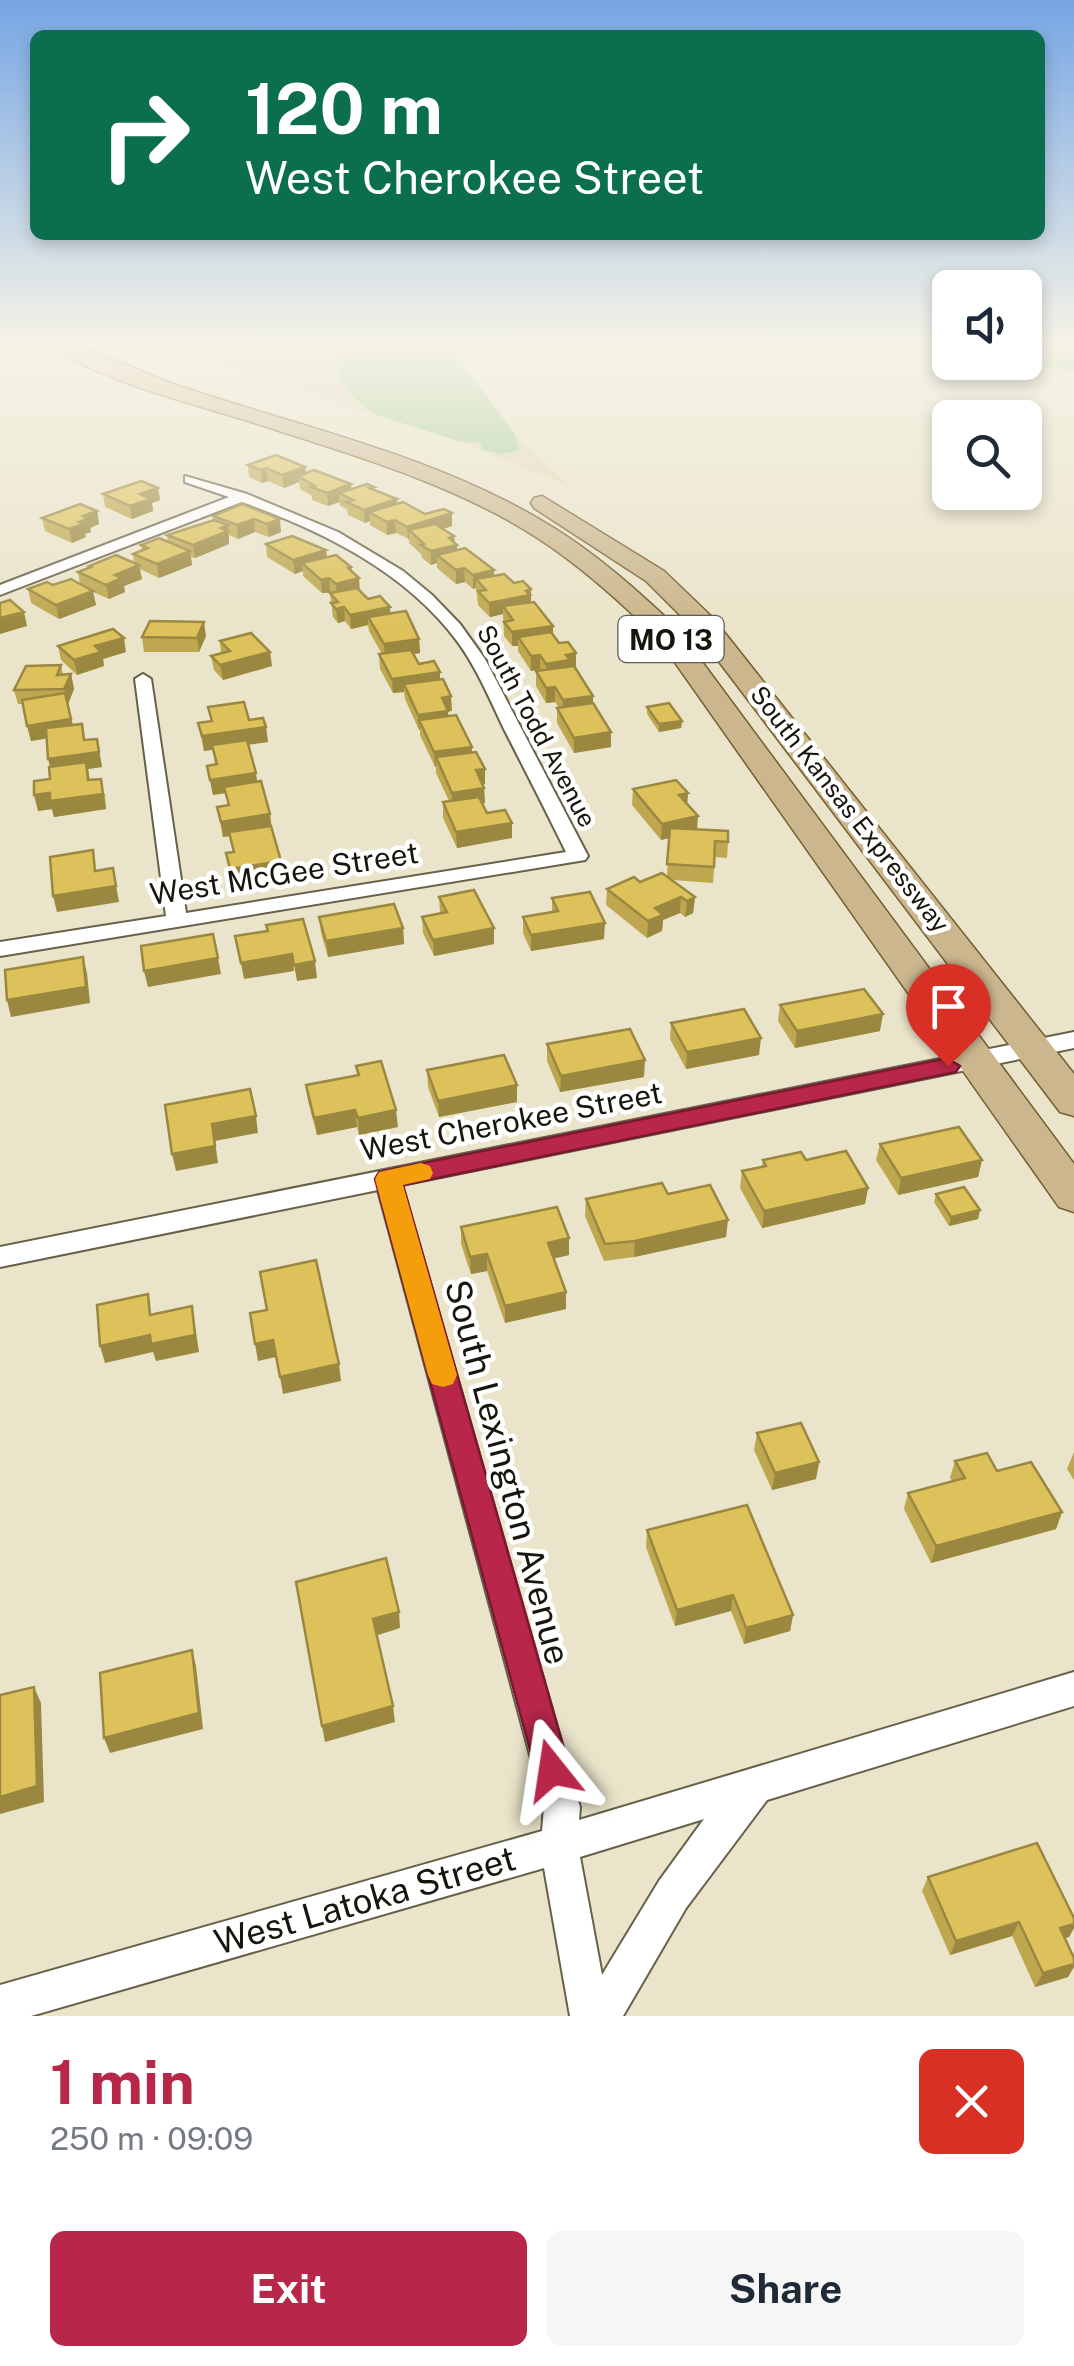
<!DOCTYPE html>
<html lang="en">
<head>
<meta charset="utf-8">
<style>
	:root { --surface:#fff; --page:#f6f6f7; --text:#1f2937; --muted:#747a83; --accent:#b8274a }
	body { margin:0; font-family:"Public Sans",sans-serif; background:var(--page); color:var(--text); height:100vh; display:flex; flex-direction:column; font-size:38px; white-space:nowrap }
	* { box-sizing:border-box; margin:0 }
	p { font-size:32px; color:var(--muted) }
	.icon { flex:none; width:55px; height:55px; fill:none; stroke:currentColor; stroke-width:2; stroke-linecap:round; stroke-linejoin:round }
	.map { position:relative; height:2016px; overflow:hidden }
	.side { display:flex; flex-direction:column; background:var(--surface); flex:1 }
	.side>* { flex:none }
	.banner { position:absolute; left:30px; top:30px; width:1015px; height:210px; border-radius:15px; box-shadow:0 5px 15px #0003; background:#0b6e4f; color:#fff; overflow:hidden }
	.fabs { position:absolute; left:932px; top:270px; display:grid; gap:20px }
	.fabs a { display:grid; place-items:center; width:110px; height:110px; border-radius:15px; background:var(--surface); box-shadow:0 5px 15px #0003; font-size:50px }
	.pin { position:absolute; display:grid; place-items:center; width:85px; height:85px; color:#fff; margin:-102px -42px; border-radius:50% 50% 50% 0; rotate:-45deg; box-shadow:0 0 10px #0007 }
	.pin .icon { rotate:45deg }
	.me { position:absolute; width:110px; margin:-55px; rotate:345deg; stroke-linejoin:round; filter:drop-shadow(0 0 8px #0008) }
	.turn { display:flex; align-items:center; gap:35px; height:210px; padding:0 50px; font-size:45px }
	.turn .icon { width:130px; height:130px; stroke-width:2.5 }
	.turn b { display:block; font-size:70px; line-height:85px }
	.round { display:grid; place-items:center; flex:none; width:105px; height:105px; border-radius:15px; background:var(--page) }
	.overview { display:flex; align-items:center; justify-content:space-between; height:170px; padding:0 50px }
	h1 { font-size:60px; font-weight:700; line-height:75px; color:var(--accent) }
	.primary-button { display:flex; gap:20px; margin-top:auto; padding:20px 50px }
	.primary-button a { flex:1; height:115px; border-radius:15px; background:var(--accent); color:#fff; font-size:40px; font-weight:700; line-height:115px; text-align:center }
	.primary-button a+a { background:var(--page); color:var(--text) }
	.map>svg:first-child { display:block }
</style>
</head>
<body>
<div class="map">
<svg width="1074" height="2016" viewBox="0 0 1074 2016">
	<rect width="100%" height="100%" fill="#eae4ca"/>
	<path fill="#e1d8b8" d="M154 343H447L515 434 569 486 458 441Z"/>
	<g fill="#9fcb95">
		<path d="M331 343H447L515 434 519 450 501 454 483 450 480 443 458 441 376 415C362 407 339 385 338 367 337 357 338 353 331 343Z"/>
		<path d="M1025 343H1074V371L1006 363 1025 362Z"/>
	</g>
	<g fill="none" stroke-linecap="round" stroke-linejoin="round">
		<g stroke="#67614a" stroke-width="4">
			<g id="minor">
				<path d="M185 476 247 494 338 532 403 571 432 595 460 624 485 659 588 856 585 860 0 956V942L166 916 135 679 143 674 151 679 186 913 566 852C546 811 525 770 504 729 490 700 477 668 457 641 405 571 322 531 242 502L0 595V585L229 497 185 482Z"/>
				<path d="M1074 1032V1048L402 1185 580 1807 579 1820 1074 1672V1706L767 1800 686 1908 623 2016H570L544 1868 31 2016H0V1985L542 1831 544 1807 378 1190 0 1267V1247ZM704 1819 659 1881 602 1975 580 1857Z"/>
			</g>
		</g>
		<g stroke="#765e2e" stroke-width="3">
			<g id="primary">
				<path d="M51 343C86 342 142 374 179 386 304 428 441 457 554 528 599 556 639 592 677 628L1074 1164V1212L1059 1207 659 640C621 602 581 566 536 537 449 481 345 453 248 421 198 405 86 378 51 343Z"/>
				<path d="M542 496 664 571 713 618 1074 1074V1116L1060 1112 695 630 646 581 534 508 531 503 534 498Z"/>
			</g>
		</g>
		<use href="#minor" fill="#fff" fill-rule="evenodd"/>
		<use href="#primary" fill="#cbb68d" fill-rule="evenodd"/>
	</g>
	<g fill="#bea74f">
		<path d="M248 465 305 467 306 473 351 489 374 487V490L397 499V504L452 526 443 529 454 536 457 550 494 576 531 589V602L553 626V635L576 668H575L593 703 611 732V747L574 753 557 723V708H559L555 702 546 703 536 686V671H541L540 669 531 671 518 651V646H512L504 636 503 614 490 617 478 605 476 588 473 589 465 582 456 584 437 568V563L431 565 422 558 421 554 409 543V539L396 533 387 535 370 525V521L365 523 348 515 347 509 340 506 339 502 328 506 312 500V496L300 489 299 482 284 488 268 481 262 483 249 477Z"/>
		<path d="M158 488 160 500 152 503 153 511 132 519 105 507 103 494Z"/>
		<path d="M242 504 281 532 269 537 255 532 238 539 229 535V544L195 558 191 557 192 565 159 578 140 569 142 579 124 586 125 592 109 599 93 592 96 605 59 619 31 603 28 589 53 585 80 584 78 572 89 568V566L134 563 133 554 142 550 141 545 168 542 167 535 213 521V516Z"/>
		<path d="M97 511 99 524 90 528 91 532 85 534 86 537 72 543 45 531 42 518Z"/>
		<path d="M266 544 326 550 327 557 351 567 360 591 368 599 390 607V613L419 639 420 653 414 654 419 664 440 672V679L452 711H448V716L472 747V752L485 769V784L483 785 484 788 485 803 483 804 487 813 512 838 457 848 443 818V802L449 801 436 773V767H435L420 735V729L419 730 405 699 404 692 393 693 380 669 379 654H382L369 631 368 625 351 629 345 621 338 623 333 617 330 593H331H322L303 576V571L295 574 267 557Z"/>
		<path d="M206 636 199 652H144L142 637Z"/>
		<path d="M220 641 272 666 223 680 214 670 211 656 221 654Z"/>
		<path d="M58 646 126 652 103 659 104 666 77 675 61 660Z"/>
		<path d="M61 665 63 675 71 674 74 689 68 704 73 725 86 740 97 739 102 767 88 769 90 780 105 794 106 809 54 817 52 809 38 811 50 779V767L47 738 31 741 23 704H18L14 690Z"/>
		<path d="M208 707 266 727 268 742 248 744 257 782 281 861 283 877 232 885 226 853 233 852 230 836 223 837 217 807 228 805 226 793 213 795 207 766 215 765 213 749 204 751 198 723 211 721Z"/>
		<path d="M647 707 682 721 681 728 659 732 647 714Z"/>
		<path d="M633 789 688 804 697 829 728 842 727 858 715 857 713 883 672 880 695 897 693 913 685 917 680 913 663 920 662 931 647 938 606 905 607 889 667 876 669 838 661 840 632 805Z"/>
		<path d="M439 897 494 944 434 956 423 933 422 917 440 913Z"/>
		<path d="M552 898 604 939 531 951 523 933V917L552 912Z"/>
		<path d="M319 917 403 928 404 944 328 957 321 933Z"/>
		<path d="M780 1005 880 1031 795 1048 778 1021Z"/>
		<path d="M671 1023 759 1055 686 1069 670 1039Z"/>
		<path d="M547 1044 644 1077 560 1092 547 1061Z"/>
		<path d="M356 1066 398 1127 359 1135 357 1127 317 1135 308 1101 306 1085 357 1075Z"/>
		<path d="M427 1070 517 1102 439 1117 428 1087Z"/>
		<path d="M880 1144 982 1160 978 1177 898 1195 876 1160Z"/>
		<path d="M763 1160 868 1188 865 1204 762 1228 740 1188 742 1171 762 1167Z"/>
		<path d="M668 1194 726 1237 634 1257 604 1261 585 1216 586 1199Z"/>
		<path d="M936 1194 980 1210 978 1219 949 1226 934 1202Z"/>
		<path d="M461 1227 569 1255 554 1258 566 1292V1309L505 1323 487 1271 471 1274 461 1244Z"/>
		<path d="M757 1433 819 1462 816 1479 772 1490 754 1450Z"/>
		<path d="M1074 1452V1480L1067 1469Z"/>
		<path d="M955 1461 997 1471 1062 1512 1056 1529 931 1563 904 1509 908 1493 953 1482 950 1478Z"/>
		<path d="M647 1530 793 1615 790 1631 744 1644 731 1611 675 1626 646 1547Z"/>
		<path d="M928 1877 1074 1918V1928L1069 1937 1064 1938 1074 1958V1967L1068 1977 1035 1987 1012 1936 950 1955 922 1891Z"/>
	</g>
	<g fill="#9b8840">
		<path d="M305 467 306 479 298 476 299 482 284 488 282 475Z"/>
		<path d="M266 468 268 481 262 483 261 470Z"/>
		<path d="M351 484 352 497 339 493V502L328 506 327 493Z"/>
		<path d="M158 488 160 500 152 503 153 511 132 519 130 506 140 494Z"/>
		<path d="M397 499V512H369L370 521 365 523 364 510Z"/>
		<path d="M97 511 99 524 90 528 91 532 85 534 86 537 72 543 69 529 83 516Z"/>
		<path d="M452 513V526L416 537 409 530V539L408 540 407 527Z"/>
		<path d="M254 519 255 532 238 539 237 525Z"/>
		<path d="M280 519 281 532 269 537 267 524Z"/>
		<path d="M395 520 396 533 387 535V522Z"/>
		<path d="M228 525 229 544 195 558 193 545Z"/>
		<path d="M454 536V545H457V558L437 555V563L431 565V551L449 538Z"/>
		<path d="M326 550 327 563H302L303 571 295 574 293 560Z"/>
		<path d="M190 551 192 565 159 578 157 564Z"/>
		<path d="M139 565 142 579 124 586 125 592 109 599 106 585 115 575Z"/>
		<path d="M351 567 352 580 359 578 360 592 337 598 336 584 348 568Z"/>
		<path d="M464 568 465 582 456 584V570Z"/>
		<path d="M494 570V584L476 579V588L473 589V575Z"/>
		<path d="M329 578 330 592 322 593 321 580Z"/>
		<path d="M531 589V603L503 606V614L490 617 489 603Z"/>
		<path d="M93 591 96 605 59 619 56 605Z"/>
		<path d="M344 607 345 621 338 623 336 609Z"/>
		<path d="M390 607 391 621 368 617V625L351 629 350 615Z"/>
		<path d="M24 612 27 626 0 634V618Z"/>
		<path d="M204 622 206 636 199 652 197 638Z"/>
		<path d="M553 626V640L518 637V646H512V632Z"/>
		<path d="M124 638 126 652 103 659 104 666 77 675 74 660 95 646Z"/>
		<path d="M419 639 420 653 385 659 384 644Z"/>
		<path d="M270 652 272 666 223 680 220 665Z"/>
		<path d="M576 653V668L546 678V664L566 655Z"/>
		<path d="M540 655V669L531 671V656Z"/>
		<path d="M440 672V686L404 684V692L393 693 392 679Z"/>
		<path d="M71 674 74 689 68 704 64 689Z"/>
		<path d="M555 687V702L546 703V688Z"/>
		<path d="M451 696 452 711H448L449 725 419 720 420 729 419 730 418 715 442 698Z"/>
		<path d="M593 696V711L563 715V700Z"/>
		<path d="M71 719 75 734 31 741 27 726Z"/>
		<path d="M682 721 681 728 659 732V724Z"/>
		<path d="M82 724 87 754 97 739 102 767 88 769 91 796 101 779 106 809 54 817 52 809 38 811 34 795 50 793 52 774 48 759 84 740Z"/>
		<path d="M266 727 268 742 204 751 202 736Z"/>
		<path d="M611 732V747L574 753V738Z"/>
		<path d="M472 747V762L436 757V767H435L434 752Z"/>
		<path d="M485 769V784L476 786V770Z"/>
		<path d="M256 773 258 788 213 795 210 780Z"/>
		<path d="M484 788 485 803 452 808V793Z"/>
		<path d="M688 793 687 808 679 795Z"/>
		<path d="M270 814 272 830 223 837 221 822Z"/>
		<path d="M698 816 697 831 661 840 662 824Z"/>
		<path d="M512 823V838L457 848 456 832Z"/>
		<path d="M281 861 283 877 232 885 230 869Z"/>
		<path d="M113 868 119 902 57 912 53 896Z"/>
		<path d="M681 897 680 913 663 920 662 931 647 938 648 921 655 908Z"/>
		<path d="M695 897 693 913 685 917 687 901Z"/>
		<path d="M605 923 604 939 531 951V935Z"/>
		<path d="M403 928 404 944 328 957 326 941Z"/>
		<path d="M494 928V944L434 956 433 940Z"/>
		<path d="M292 954 294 971 244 979 241 963Z"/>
		<path d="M83 957 87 973 90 1003 11 1017 7 1000Z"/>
		<path d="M218 958 221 974 148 987 144 971Z"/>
		<path d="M315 961 317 978 297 981 294 965Z"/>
		<path d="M883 1014 880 1031 795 1048 797 1031Z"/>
		<path d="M761 1038 759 1055 686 1069 687 1052Z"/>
		<path d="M645 1060 644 1077 560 1092 561 1076Z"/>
		<path d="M517 1085V1102L439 1117 438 1101Z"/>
		<path d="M355 1110 357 1127 317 1135 314 1118Z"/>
		<path d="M396 1110 398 1127 359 1135 358 1118Z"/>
		<path d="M256 1116 258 1133 215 1141 218 1163 176 1171 172 1154 212 1124Z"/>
		<path d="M982 1160 978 1177 898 1195 901 1178Z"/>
		<path d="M868 1188 865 1204 762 1228 764 1211Z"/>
		<path d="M980 1210 978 1219 949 1226 951 1217Z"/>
		<path d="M728 1220 726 1237 634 1257 635 1241Z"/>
		<path d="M569 1238V1255L548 1260V1243Z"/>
		<path d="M487 1254V1271L471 1274 470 1257Z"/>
		<path d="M566 1292V1309L505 1323V1306Z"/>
		<path d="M192 1306 199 1352 156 1361 153 1352 105 1363 100 1346Z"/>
		<path d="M273 1340 276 1357 258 1361 255 1344Z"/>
		<path d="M339 1364 341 1381 283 1394 280 1377Z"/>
		<path d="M819 1462 816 1479 772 1490 775 1473Z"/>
		<path d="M1062 1512 1056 1529 931 1563 936 1546Z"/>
		<path d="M733 1595 731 1611 675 1626 677 1610Z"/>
		<path d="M399 1612 400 1628 375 1636 373 1619Z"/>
		<path d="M793 1615 790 1631 744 1644 746 1628Z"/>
		<path d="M192 1650 196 1666 203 1729 110 1753 104 1738Z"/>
		<path d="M34 1687 41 1703 44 1802 0 1814V1797Z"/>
		<path d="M393 1706 395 1722 325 1742 322 1726Z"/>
		<path d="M1019 1922 1012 1936 950 1955 956 1941Z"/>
		<path d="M1074 1924V1928L1069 1937 1052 1942 1060 1928Z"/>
		<path d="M1074 1964V1967L1068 1977 1035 1987 1043 1973Z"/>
	</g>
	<g fill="#ddc25c" stroke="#9b8840" stroke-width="2.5">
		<path d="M276 455 305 467 282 475 266 468 261 470 248 465Z"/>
		<path d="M314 470 351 484 327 493 311 487 315 486 298 476Z"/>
		<path d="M141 481 158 488 140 494 151 499 130 506 103 494Z"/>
		<path d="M367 484 374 487 369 488 397 499 364 510 346 502 353 500 339 493Z"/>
		<path d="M403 502 425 514 444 509 452 513 407 527 395 520 387 522 369 512Z"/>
		<path d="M80 504 97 511 83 516 88 519 79 522 83 524 69 529 42 518Z"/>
		<path d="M242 504 280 519 267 524 254 519 237 525 213 516Z"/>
		<path d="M214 520 228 525 221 528 228 531 193 545 167 535Z"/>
		<path d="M435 524 454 536 449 538 457 545 431 551 421 545 424 544 409 530Z"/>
		<path d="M292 536 326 550 293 560 266 544Z"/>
		<path d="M159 538 190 551 157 564 133 554 148 548 141 545Z"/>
		<path d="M465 548 494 570 473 575 464 568 456 570 437 555Z"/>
		<path d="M116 555 139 565 115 575 122 578 106 585 78 572 91 567 89 566Z"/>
		<path d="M336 555 351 567 348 568 359 578 336 584 329 578 321 580 302 563Z"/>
		<path d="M504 574 514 583 523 581 531 589 526 591 530 595 489 603 478 591 486 590 476 579Z"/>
		<path d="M71 579 93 591 56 605 28 589 47 582 53 585Z"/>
		<path d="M357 588 368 599 380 596 390 607 350 615 344 607 336 609 331 603 338 602 330 593Z"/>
		<path d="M10 600 24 612 0 618V603Z"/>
		<path d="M534 602 553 626 512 632 504 622 513 620 503 606Z"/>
		<path d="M406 611 419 639 384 644 368 617Z"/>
		<path d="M150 621 204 622 197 638 142 637Z"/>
		<path d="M113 629 124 638 95 646 101 652 74 660 58 646Z"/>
		<path d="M551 632 559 643 568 642 576 653 566 655 570 660 546 664 540 655 531 656 518 637Z"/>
		<path d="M251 633 270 652 220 665 211 656 230 651 220 641Z"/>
		<path d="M411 650 419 664 434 661 440 672 392 679 379 654Z"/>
		<path d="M61 665 57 675 71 674 64 689 14 690 26 666Z"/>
		<path d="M574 666 593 696 563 700 555 687 546 688 536 671Z"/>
		<path d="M443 679 451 696 442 698 448 711 418 715 404 684Z"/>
		<path d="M65 693 71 719 27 726 22 700Z"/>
		<path d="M244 702 249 720 263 718 266 727 202 736 198 723 212 721 208 707Z"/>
		<path d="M593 703 611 732 574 738 557 708Z"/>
		<path d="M669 703 682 721 659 724 647 707Z"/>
		<path d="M456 715 472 747 434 752 419 720Z"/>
		<path d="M82 724 84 740 97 739 99 752 48 759 46 728Z"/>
		<path d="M247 740 256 773 210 780 207 766 217 764 212 745Z"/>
		<path d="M476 752 485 769 476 770 484 788 452 793 436 757Z"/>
		<path d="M86 762 88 780 101 779 103 794 50 801V793L34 795V781L50 779 49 767Z"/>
		<path d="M676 780 688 793 679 795 698 816 662 824 633 789Z"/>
		<path d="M261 781 270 814 221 822 217 807 229 805 224 787Z"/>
		<path d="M479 797 487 813 505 810 512 823 456 832 443 802Z"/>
		<path d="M271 826 281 861 230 869 226 853 234 852 229 832Z"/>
		<path d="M670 828 728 831V842L715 841 714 867 667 864Z"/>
		<path d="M93 850 95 871 113 868 116 886 53 896 50 857Z"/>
		<path d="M662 873 695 897 687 901 681 897 655 908 663 915 648 921 607 889 634 877 640 882Z"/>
		<path d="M474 890 494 928 433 940 422 917 447 912 439 897Z"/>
		<path d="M590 892 605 923 531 935 523 917 558 911 552 898Z"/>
		<path d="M394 904 403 928 326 941 319 917Z"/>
		<path d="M303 919 315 961 294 965 292 954 241 963 235 936 268 931 266 925Z"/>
		<path d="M213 934 218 958 144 971 141 946Z"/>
		<path d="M83 957 86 987 7 1000 5 970Z"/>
		<path d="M864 989 883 1014 797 1031 780 1005Z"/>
		<path d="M744 1009 761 1038 687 1052 671 1023Z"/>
		<path d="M630 1029 645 1060 561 1076 547 1044Z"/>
		<path d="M504 1055 517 1085 438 1101 427 1070Z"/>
		<path d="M381 1061 396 1110 358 1118 355 1110 314 1118 306 1085 359 1075 356 1066Z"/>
		<path d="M250 1089 256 1116 212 1124 215 1146 172 1154 165 1105Z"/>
		<path d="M959 1127 982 1160 901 1178 880 1144Z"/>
		<path d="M846 1151 868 1188 764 1211 742 1171 766 1166 763 1160 801 1152 806 1160Z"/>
		<path d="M662 1183 668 1194 710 1185 728 1220 635 1241 605 1244 586 1199Z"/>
		<path d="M964 1187 980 1210 951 1217 936 1194Z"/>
		<path d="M557 1207 569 1238 548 1243 566 1292 505 1306 487 1254 470 1257 461 1227Z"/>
		<path d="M316 1260 339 1364 280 1377 273 1340 255 1344 250 1313 267 1310 260 1272Z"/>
		<path d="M148 1294 150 1315 192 1306 195 1335 151 1344 150 1335 100 1346 97 1305Z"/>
		<path d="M801 1423 819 1462 775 1473 757 1433Z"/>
		<path d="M987 1453 997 1471 1031 1462 1062 1512 936 1546 908 1493 965 1478 955 1461Z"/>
		<path d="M747 1505 793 1615 746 1628 733 1595 677 1610 647 1530Z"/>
		<path d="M386 1558 399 1612 373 1619 393 1706 322 1726 296 1582Z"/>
		<path d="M192 1650 199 1713 104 1738 100 1673Z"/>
		<path d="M34 1687 37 1786 0 1797V1695Z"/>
		<path d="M1037 1843 1074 1918V1924L1060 1928 1074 1958V1964L1043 1973 1019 1922 956 1941 928 1877Z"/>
	</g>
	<linearGradient id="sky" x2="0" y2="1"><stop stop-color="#76a6e4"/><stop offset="0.55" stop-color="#f6f3e7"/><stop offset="1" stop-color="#f6f3e7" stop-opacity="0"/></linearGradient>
	<rect width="1074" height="625" fill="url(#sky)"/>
	<path fill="#b8274a" stroke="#781930" stroke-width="2.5" d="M948 1058 960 1066 956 1072 403 1185 570 1770 564 1783 552 1788 539 1783 375 1179 379 1172 388 1170Z"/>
	<path fill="#f59e0b" d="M421 1163 430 1166 433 1173 430 1179 403 1185 457 1375 453 1384 443 1387 432 1384 428 1375 375 1179 379 1172Z"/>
	<g text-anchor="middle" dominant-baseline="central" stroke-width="9" stroke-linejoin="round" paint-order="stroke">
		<g font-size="25" fill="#18150c" stroke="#fff">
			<text transform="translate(537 726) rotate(62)">South Todd Avenue</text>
			<text transform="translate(850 809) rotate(52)">South Kansas Expressway</text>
		</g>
		<rect fill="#fff" stroke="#5d5b55" stroke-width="2.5" x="618.5" y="616" width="105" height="46" rx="8"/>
		<g font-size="28" font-weight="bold" fill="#18150c">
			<text x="671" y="639">MO 13</text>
		</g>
		<g font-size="30" fill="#18150c" stroke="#fff">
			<text transform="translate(284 873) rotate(-9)">West McGee Street</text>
			<text transform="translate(511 1121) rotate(-11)">West Cherokee Street</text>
		</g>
		<g font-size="35" fill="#18150c" stroke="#fff">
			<text transform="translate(508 1472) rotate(75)">South Lexington Avenue</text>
			<text transform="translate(365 1900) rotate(-16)">West Latoka Street</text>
		</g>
	</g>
</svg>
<div class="fabs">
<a><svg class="icon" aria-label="sound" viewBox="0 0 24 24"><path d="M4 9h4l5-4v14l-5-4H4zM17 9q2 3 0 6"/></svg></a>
<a><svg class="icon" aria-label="search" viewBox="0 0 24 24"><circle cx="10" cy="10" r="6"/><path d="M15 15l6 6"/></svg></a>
</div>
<div class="pin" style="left:948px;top:1066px;background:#d93025"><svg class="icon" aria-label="arrive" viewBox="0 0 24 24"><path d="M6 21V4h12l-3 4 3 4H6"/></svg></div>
<svg class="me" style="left:552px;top:1770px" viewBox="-20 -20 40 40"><path d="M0-17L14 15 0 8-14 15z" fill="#b8274a" stroke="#fff" stroke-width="4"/></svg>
<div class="banner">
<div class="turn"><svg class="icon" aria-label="right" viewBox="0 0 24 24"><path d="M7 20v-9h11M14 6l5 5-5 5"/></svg><div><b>120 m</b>West Cherokee Street</div></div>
</div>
</div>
<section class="side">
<div class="overview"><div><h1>1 min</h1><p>250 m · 09:09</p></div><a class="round" style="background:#d93025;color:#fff"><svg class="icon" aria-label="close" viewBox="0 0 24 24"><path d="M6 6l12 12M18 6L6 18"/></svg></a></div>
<div class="primary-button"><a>Exit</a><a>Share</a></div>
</section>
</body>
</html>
